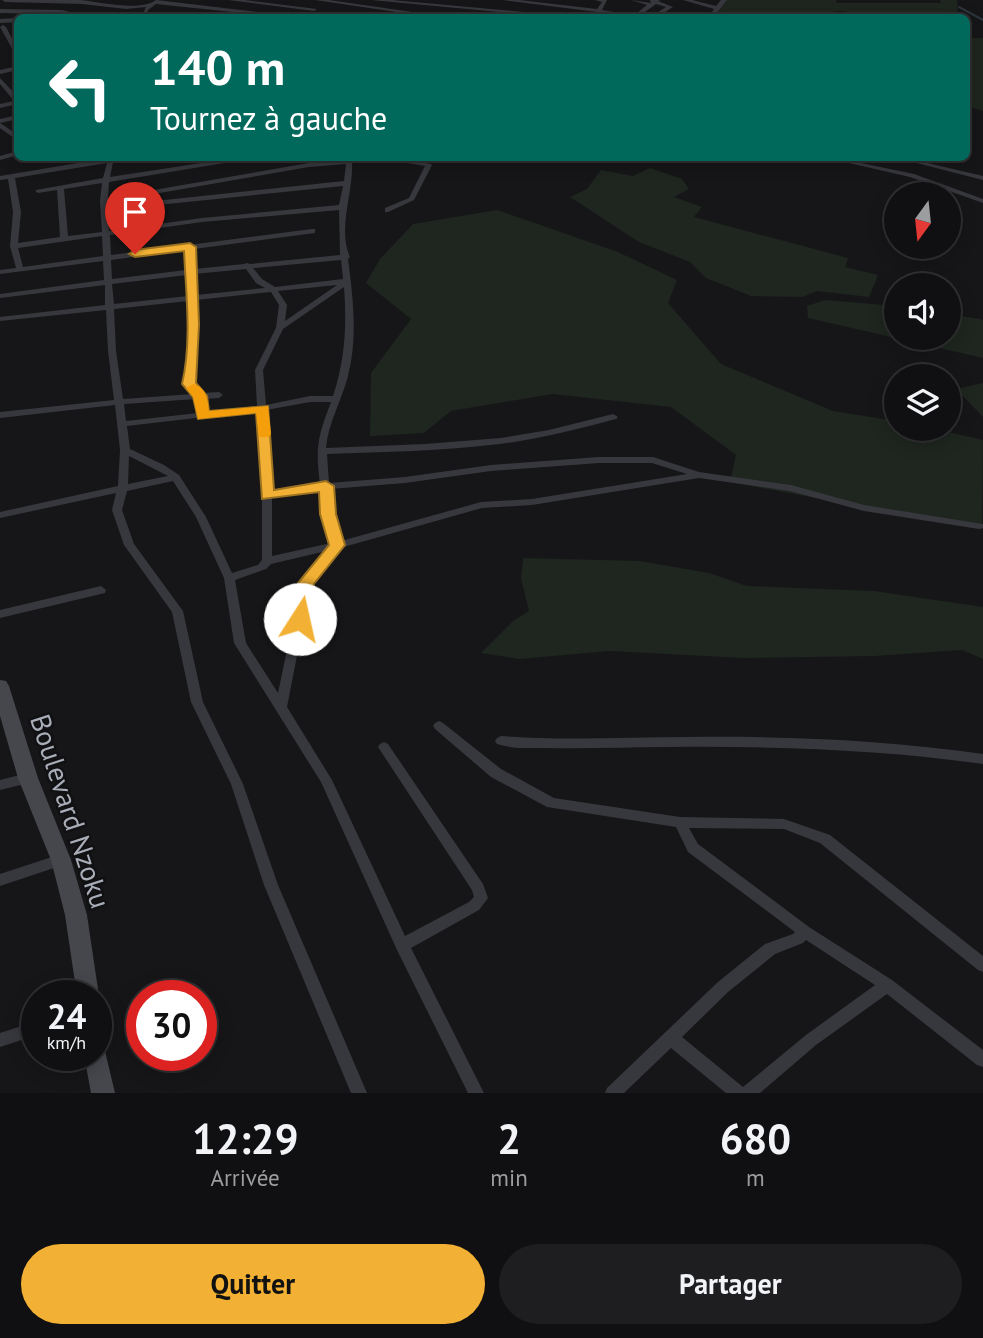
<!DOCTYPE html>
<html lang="fr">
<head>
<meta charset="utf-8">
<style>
	:root { --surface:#101012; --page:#1e1e20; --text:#f1f3f6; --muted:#9c9d9f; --line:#303032; --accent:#f2b134 }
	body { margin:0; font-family:"PT Sans",sans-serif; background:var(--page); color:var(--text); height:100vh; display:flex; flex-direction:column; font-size:26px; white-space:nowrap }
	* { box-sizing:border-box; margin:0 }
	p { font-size:23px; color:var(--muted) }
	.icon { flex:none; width:38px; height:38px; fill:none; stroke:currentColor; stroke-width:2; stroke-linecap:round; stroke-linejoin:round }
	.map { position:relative; height:1093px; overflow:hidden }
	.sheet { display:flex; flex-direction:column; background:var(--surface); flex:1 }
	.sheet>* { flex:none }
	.hud { position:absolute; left:14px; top:14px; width:956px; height:147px; border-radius:10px; box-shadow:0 4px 18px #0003,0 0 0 2px var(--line); background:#00695c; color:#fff; overflow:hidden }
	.needle { width:46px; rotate:195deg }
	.fabs { position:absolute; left:884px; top:182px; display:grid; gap:14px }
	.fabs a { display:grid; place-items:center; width:77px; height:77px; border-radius:50%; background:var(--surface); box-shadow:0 4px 18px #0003,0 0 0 2px var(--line); font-size:35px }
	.speed { position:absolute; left:21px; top:980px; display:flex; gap:14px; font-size:35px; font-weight:700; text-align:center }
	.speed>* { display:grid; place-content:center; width:91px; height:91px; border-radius:50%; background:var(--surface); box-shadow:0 4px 18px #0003,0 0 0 2px var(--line); line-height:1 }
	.speed small { font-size:18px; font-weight:400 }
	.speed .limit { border:10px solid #d22; background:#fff; color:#111 }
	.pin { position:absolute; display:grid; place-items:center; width:60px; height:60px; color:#fff; margin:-72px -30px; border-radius:50% 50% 50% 0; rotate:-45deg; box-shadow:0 0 7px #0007 }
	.pin .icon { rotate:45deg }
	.me { position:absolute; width:77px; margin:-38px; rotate:10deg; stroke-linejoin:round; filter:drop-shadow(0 0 5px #0008) }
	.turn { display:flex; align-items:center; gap:24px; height:147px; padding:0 21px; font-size:32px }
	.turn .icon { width:91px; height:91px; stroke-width:2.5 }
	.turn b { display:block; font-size:49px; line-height:60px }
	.eta { display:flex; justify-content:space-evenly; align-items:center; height:119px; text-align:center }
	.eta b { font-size:42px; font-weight:600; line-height:49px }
	.button { display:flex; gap:14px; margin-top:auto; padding:14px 21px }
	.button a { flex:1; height:80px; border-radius:42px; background:var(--accent); color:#111; font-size:28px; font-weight:600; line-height:80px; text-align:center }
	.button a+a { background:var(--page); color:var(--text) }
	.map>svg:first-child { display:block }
</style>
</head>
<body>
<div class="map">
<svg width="983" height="1093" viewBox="0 0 983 1093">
	<rect width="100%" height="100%" fill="#161618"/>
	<g fill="#1e261f">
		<path d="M727 0H836L837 3H941L940 0H957L958 17 896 18 840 11 795 18 714 17Z"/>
		<path d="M966 38H983V111L966 106Z"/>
		<path d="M650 168 682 179 689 189 674 197 702 207 694 217 848 258 845 267 878 275 869 297 817 291 802 297 751 296 706 278 690 262 639 242 570 197 587 189 601 170 633 176Z"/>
		<path d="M497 210 618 252 677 280 668 303 721 364 833 411 896 421V429H935L983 440 982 529 730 482 736 455 671 407 552 394 451 411 424 433 370 436 371 373 411 319 366 283 380 259 413 224Z"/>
		<path d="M825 300 896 306V338H948L949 314 980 319 983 320V358L808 318 807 306Z"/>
		<path d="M983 383V417L956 389Z"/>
		<path d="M523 558 640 561 709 573 747 586 874 591 983 607V659L962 650 875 656 744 658 610 651 519 659 481 653 513 621 529 611 521 578Z"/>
	</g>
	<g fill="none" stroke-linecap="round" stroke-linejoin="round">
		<path stroke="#2c353c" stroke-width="2" d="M959 7 983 20"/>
		<g fill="#37383d" fill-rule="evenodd">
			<path d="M2 0C28 0 54 0 80 0 102 2 139 12 156 0L310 18H288L156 4 148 10 146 18H141L146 7 126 9 82 4 5 2Z"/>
			<path d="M228 0H245L317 9 314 11Z"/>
			<path d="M315 0H329L454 18H437Z"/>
			<path d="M371 0H392L590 18H563Z"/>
			<path d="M503 0H519L597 9 602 2 595 0H607L602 10 620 13 615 18H609L613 14Z"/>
			<path d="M631 0 651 3 650 0H661L658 1 673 7 656 18H649L666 7 656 4 637 18H631L647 5Z"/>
			<path d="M683 0H692L716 6 721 0H727L713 18H708L714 9Z"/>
			<path d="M0 9 62 10 94 18H82L62 14 0 13Z"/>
			<path d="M18 18V22L0 23V19Z"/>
			<path d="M3 25 6 27 18 50V59L0 27Z"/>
			<path d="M18 66V70L0 74V70Z"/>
			<path d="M0 78 18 97V104L0 108V104L14 101 0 84Z"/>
			<path d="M18 115V119L0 123V119Z"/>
			<path d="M0 123 18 135V141L0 128Z"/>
			<path d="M18 151V155L0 160V156Z"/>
			<path d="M108 158H128L113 162 110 177 234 158H246L243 160 109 182 108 198 309 163 346 160V158H398L431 164 432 165 414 200 388 212H385V208L409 198 425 166 390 160 352 162C354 190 337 229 350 257L348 259C353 297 358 337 348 376 342 400 328 423 326 448L425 444 501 438 549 430 613 414 618 417 616 419C578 429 539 439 500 444 442 451 384 452 327 454L329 483 405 477 491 465 599 457H653L699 472 791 485 864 505 983 524V528L979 529 864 511 790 491 699 478 532 505 482 508 340 548 311 584 287 707 332 780 405 936 469 902 474 897 472 890 380 750 378 747 380 744 384 742 388 744 483 884 488 898 479 910 411 948 484 1093H468L397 950 321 782 234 643 224 578 196 517 173 481 127 491 122 510 134 544 183 611 203 702 243 784 278 885 367 1093H351L264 885 231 784 191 702 172 612 124 545 112 510 116 493 0 518V512L118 486 120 450 115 405 0 418V412L114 400 108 351 106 310 0 321V317L105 305V285L0 298V294L104 280 103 261 0 274V270L16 268 10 246 13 212 8 179 0 180V176ZM107 163 103 178 36 190V192L38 193 57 190 60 237 18 243 21 212 15 178ZM346 164 344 181 108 206V202L309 167ZM102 183 100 201 102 232 68 236 64 189ZM343 186 339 205 202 218 109 231 108 210ZM339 210 340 255 250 264 247 263 244 264 194 269V249L315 233V229H312L111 255 110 235 202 222ZM102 236 103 256 23 267 18 248ZM186 250V270L112 279 111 260ZM341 260 343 279 275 287 262 279 253 268ZM246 269 256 283 265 288 196 295 194 274ZM187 275 188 296 114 304 112 284ZM337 285 285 321 287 305 278 291ZM344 287C347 325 345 360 333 396H310L266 405 263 370 283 329ZM271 292 279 305 276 328 255 370 257 406 207 412 205 399 219 398 223 395 219 392 203 393 194 384 198 350 196 300ZM188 301 189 350 185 384 193 394 123 399 116 351 114 309ZM196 399 198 413 126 421 124 404ZM310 402H331C318 436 315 447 320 484L272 492 266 410ZM257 411 262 496V560L258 565 232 573 206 517 179 475 164 465 130 449 127 426ZM129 456 168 476 128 484ZM599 463H652L687 474 532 499 481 502 341 541 330 489 405 483 491 471ZM321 490 331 543 272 556V498ZM326 551 301 583 278 693 246 643 235 580 266 569 271 564Z"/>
			<path d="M827 158H837L914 174 983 199V203L910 177Z"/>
			<path d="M897 158H906L983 176V180Z"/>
			<path d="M101 586 106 590 105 593 0 618V610Z"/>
			<path d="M439 721 443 723 501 769 554 798 680 817 784 819 830 835 983 956V972L978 970 820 843 784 829 689 828 698 844 809 927 892 980 983 1050V1067L977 1065 887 994 816 1045 760 1093H726L671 1048 624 1093H605L607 1088 718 982 765 944 793 934 795 932 688 852 676 827 547 807 491 777 435 729 433 726 435 723ZM806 940 875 985 806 1035 743 1087 682 1037 728 992 775 954 803 943Z"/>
			<path d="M501 736C563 741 626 737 689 737 787 736 885 740 983 754V764C878 749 773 746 668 747 627 747 586 749 545 748 529 748 512 749 497 744L495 741 497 738Z"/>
			<path d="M28 773 33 774 34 778 33 782 0 790V780Z"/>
			<path d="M61 854 66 856 68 860 66 864 0 886V874Z"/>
			<path d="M37 1021V1035L0 1047V1033Z"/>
		</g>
		<g fill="#45474d" fill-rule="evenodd">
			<path d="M0 680 6 681 9 686 38 778 71 860 87 915 99 996 96 1003V996H77L65 915 51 860 18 778 0 716Z"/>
			<path d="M96 1044 104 1047 115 1093H91L84 1055H96Z"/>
		</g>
	</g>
	<path fill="#f2b134" stroke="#9d7322" stroke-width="2" d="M190 243 196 247 199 324 196 383 207 396 209 411 268 406 274 490 326 481 334 486 336 514 345 545 314 584 306 623H294L291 619 298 583 329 545 320 514 319 492 262 499 256 413 198 419 193 397 182 384C192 342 186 294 184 251L135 257 129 254 135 250Z"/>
	<path fill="#f59e0b" d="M193 384C206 387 208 399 209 411L268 406 271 434 269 437H259L256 413 198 419 193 397 186 388Z"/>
	<g text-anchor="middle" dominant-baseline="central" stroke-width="5" stroke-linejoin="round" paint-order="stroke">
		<g font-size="28" fill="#a8adb8" stroke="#111113">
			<text transform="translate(71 811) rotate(72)">Boulevard Nzoku</text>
		</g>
	</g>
</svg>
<div class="fabs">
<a><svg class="needle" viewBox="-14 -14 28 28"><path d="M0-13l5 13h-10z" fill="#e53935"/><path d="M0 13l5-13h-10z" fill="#9c9d9f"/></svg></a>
<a><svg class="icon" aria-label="sound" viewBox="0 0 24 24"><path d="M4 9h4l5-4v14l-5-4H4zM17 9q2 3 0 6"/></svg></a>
<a><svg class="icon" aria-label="layers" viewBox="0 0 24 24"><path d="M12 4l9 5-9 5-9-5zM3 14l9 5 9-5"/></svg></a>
</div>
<div class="speed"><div>24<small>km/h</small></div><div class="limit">30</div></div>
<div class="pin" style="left:135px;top:254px;background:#d93025"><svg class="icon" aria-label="arrive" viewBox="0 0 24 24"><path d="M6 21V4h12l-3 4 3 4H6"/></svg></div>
<svg class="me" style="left:300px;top:619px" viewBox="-20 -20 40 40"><circle r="19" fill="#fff"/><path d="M0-13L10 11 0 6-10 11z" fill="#f2b134"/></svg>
<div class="hud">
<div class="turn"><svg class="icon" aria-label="left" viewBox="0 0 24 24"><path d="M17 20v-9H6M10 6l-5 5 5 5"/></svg><div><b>140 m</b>Tournez à gauche</div></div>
</div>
</div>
<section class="sheet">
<div class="eta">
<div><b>12:29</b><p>Arrivée</p></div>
<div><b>2</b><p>min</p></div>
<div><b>680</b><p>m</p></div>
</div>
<div class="button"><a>Quitter</a><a>Partager</a></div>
</section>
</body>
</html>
